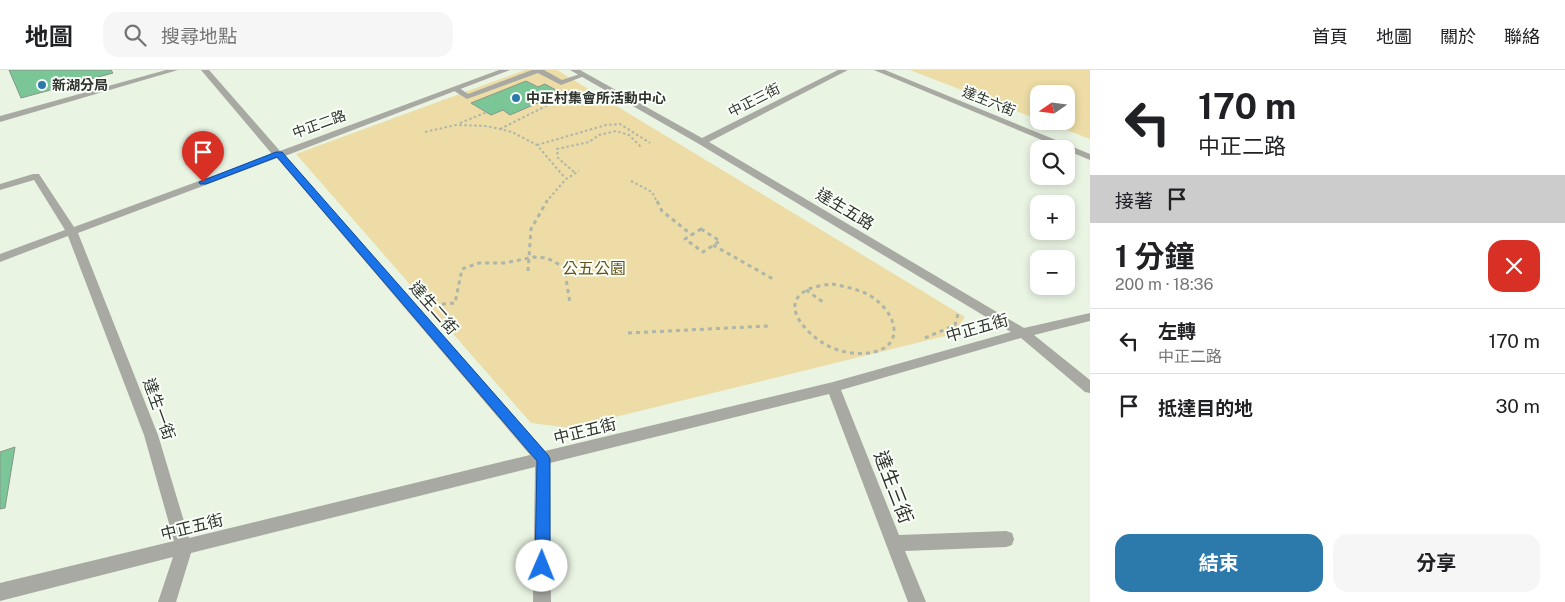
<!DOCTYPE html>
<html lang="zh-TW">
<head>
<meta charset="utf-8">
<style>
	:root { --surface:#fff; --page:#f6f6f6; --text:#202124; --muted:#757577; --line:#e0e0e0; --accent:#2b7aab }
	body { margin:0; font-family:"Public Sans","Noto Sans TC",sans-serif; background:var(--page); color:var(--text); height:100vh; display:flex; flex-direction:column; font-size:19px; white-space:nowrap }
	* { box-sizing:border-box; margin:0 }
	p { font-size:16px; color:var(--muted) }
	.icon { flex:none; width:28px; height:28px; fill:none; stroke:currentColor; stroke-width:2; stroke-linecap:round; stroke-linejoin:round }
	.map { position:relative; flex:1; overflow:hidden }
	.panel { display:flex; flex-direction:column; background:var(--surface); width:475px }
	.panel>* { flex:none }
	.guide { background:#fff; color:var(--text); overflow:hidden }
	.needle { width:32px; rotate:256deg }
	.buttons { position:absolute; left:1030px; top:15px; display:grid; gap:10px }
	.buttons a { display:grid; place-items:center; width:45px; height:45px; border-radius:10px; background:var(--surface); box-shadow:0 2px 8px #0003; font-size:25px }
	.pin { position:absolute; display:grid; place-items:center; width:42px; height:42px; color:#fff; margin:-51px -21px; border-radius:50% 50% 50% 0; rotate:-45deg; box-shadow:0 0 5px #0007 }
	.pin .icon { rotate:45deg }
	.me { position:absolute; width:55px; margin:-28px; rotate:1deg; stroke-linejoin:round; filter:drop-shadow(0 0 4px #0008) }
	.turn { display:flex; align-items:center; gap:18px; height:105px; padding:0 25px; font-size:22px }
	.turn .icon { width:65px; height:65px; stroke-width:2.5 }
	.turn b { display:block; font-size:35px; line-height:42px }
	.then { display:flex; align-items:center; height:48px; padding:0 25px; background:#0003; gap:10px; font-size:19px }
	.round { display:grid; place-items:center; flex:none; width:52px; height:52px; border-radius:15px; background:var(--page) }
	.overview { display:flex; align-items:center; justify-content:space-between; height:85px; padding:0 25px }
	h1 { font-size:30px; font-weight:700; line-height:38px }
	.primary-button { display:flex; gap:10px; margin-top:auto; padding:10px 25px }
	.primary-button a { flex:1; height:58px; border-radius:15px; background:var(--accent); color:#fff; font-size:20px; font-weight:700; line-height:58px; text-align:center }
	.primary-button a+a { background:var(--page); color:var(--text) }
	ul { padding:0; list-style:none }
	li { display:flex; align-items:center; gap:15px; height:65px; padding:0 25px; border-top:1px solid var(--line) }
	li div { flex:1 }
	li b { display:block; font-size:19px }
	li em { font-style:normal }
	header { display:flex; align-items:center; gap:30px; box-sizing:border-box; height:70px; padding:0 25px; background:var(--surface); border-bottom:1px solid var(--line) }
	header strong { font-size:24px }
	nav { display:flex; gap:28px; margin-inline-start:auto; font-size:18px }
	.search { width:350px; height:45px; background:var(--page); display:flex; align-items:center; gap:12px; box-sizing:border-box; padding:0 18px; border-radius:15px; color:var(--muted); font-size:19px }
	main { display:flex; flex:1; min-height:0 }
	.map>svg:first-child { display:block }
</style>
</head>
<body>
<header>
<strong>地圖</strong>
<div class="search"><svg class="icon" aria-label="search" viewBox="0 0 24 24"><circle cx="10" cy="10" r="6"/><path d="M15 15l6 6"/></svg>搜尋地點</div>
<nav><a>首頁</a><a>地圖</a><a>關於</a><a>聯絡</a></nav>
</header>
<main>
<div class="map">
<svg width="1090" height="532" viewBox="0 0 1090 532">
	<rect width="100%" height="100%" fill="#e9f4e3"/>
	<g fill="#eddca5">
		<path d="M525 0H557L965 247 953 264 570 358 531 353 296 84Z"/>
		<path d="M910 0H1090V69L1043 51H1066V24H1039V50Z"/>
	</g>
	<g fill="#7ac697" stroke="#86968b">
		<path d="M9 0H111L113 3 21 28Z"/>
		<path d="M526 11 538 17 545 14 561 23 510 45 503 40 491 45 471 33Z"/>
		<path d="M15 377 5 438 0 439V382Z"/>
	</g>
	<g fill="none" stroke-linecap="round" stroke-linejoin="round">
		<g stroke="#adb6a8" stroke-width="2" stroke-dasharray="2.5 2.5" stroke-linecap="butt">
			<path d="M460 53 487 42"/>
			<path d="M500 59 562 28"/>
			<path d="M425 62 456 55 487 56 512 62 537 75 565 108"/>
			<path d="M537 75 606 55 620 54 650 73"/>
			<path d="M574 102 558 88 557 79 589 72 599 65 616 61 629 65 641 77"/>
			<path d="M631 111 652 122 657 132"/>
			<path d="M546 132 566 109 579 101"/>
		</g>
		<g stroke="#adb6a8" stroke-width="3" stroke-dasharray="4 4" stroke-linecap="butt">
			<path d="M657 131 662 141 692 165"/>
			<path d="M701 159 720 171 703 182 685 169Z"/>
			<path d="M713 175 773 209"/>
			<path d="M528 201 531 159 547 131"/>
			<path d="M832 214C847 217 863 220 875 229 899 247 904 279 868 283 853 285 836 281 823 273 805 262 778 233 809 219 816 216 825 215 832 214Z"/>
			<path d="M806 220 823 232"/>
			<path d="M434 235 455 233 462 199 479 193H504L534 187 547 188 564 197 570 233"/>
			<path d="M628 263 768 256"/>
			<path d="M925 268 955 255 958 244"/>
		</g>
		<path fill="#a8a9a2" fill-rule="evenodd" d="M532 0H544L562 10 583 3 587 5 561 15 538 3 467 29 451 19 458 17 468 24Z"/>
		<g fill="#a8a9a2" fill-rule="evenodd">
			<path d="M166 0H178L0 52V46Z"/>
			<path d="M201 0H209L280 81 499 0H510L285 86 545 381 833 312 1011 262 699 74 570 0H580L702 68 838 0H848L709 72 1024 258 1090 243V251L1034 265 1090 310V323L1085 322 1021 268 841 320 899 465 1006 461 1012 463 1014 469 1012 475 1006 477 905 481 926 532H908L829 324 550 393 551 532H533L535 397 191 483 176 532H158L173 487 0 531V513L174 471 144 365 68 166 0 192V184L65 160 34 110 0 120V114L33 104H39L74 157 272 84ZM277 88 530 385 189 468 158 365 78 163Z"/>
			<path d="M874 0H885L1090 84V90Z"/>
		</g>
	</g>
	<path fill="#1a73e8" stroke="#114b97" d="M276 82H282L548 385 550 389V496L548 502 542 504 537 502 535 496 537 391 277 87 206 114H200L199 112Z"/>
	<g fill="#2b7aab" stroke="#fafef8" stroke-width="2">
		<circle cx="42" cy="15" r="5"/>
		<circle cx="516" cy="28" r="5"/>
	</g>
	<g text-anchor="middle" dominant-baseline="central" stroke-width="4" stroke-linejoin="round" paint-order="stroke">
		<g font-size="14" font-weight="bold" fill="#30342e" stroke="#fafef8" text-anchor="start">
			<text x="52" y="15">新湖分局</text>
			<text x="526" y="28">中正村集會所活動中心</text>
		</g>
		<g font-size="14" fill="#30342e" stroke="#fafef8">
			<text transform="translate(754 30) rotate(-27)">中正三街</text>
			<text transform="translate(989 31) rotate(22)">達生六街</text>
			<text transform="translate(319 54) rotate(-20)">中正二路</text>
		</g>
		<g font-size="16" fill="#30342e" stroke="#fafef8">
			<text transform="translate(845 139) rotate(31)">達生五路</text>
			<text transform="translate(434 238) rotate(49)">達生二街</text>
			<text transform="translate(977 258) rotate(-16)">中正五街</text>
			<text transform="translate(159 339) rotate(70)">達生一街</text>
			<text transform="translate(585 361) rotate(-14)">中正五街</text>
			<text transform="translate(192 457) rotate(-14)">中正五街</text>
		</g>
		<g font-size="16" fill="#66541a" stroke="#fafef8">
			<text x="594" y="198">公五公園</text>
		</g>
		<g font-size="19" fill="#30342e" stroke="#fafef8">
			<text transform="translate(894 417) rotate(69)">達生三街</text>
		</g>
	</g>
</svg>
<div class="buttons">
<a><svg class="needle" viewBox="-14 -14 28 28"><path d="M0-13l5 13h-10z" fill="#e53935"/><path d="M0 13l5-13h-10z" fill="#757577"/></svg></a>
<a><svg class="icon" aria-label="search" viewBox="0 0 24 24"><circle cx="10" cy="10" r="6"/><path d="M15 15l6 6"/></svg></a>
<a>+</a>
<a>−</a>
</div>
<div class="pin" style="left:203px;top:112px;background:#d93025"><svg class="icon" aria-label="arrive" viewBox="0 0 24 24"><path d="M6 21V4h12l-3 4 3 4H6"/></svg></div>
<svg class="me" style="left:542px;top:496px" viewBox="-20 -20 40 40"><circle r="19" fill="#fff"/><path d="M0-13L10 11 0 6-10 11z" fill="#1a73e8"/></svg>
</div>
<section class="panel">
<div class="guide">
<div class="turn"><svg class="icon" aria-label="left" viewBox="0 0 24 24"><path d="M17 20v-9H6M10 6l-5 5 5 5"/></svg><div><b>170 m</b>中正二路</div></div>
<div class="then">接著<svg class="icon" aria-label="arrive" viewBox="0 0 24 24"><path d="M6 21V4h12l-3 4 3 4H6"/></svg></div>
</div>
<div class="overview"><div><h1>1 分鐘</h1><p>200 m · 18:36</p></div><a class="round" style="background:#d93025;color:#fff"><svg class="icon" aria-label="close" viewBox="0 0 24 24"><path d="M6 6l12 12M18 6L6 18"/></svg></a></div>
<ul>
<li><svg class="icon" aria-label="left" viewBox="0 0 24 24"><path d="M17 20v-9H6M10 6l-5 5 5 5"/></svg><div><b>左轉</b><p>中正二路</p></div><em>170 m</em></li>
<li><svg class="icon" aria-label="arrive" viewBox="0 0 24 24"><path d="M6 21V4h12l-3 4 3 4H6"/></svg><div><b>抵達目的地</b></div><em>30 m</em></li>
</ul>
<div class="primary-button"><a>結束</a><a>分享</a></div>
</section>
</main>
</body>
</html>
